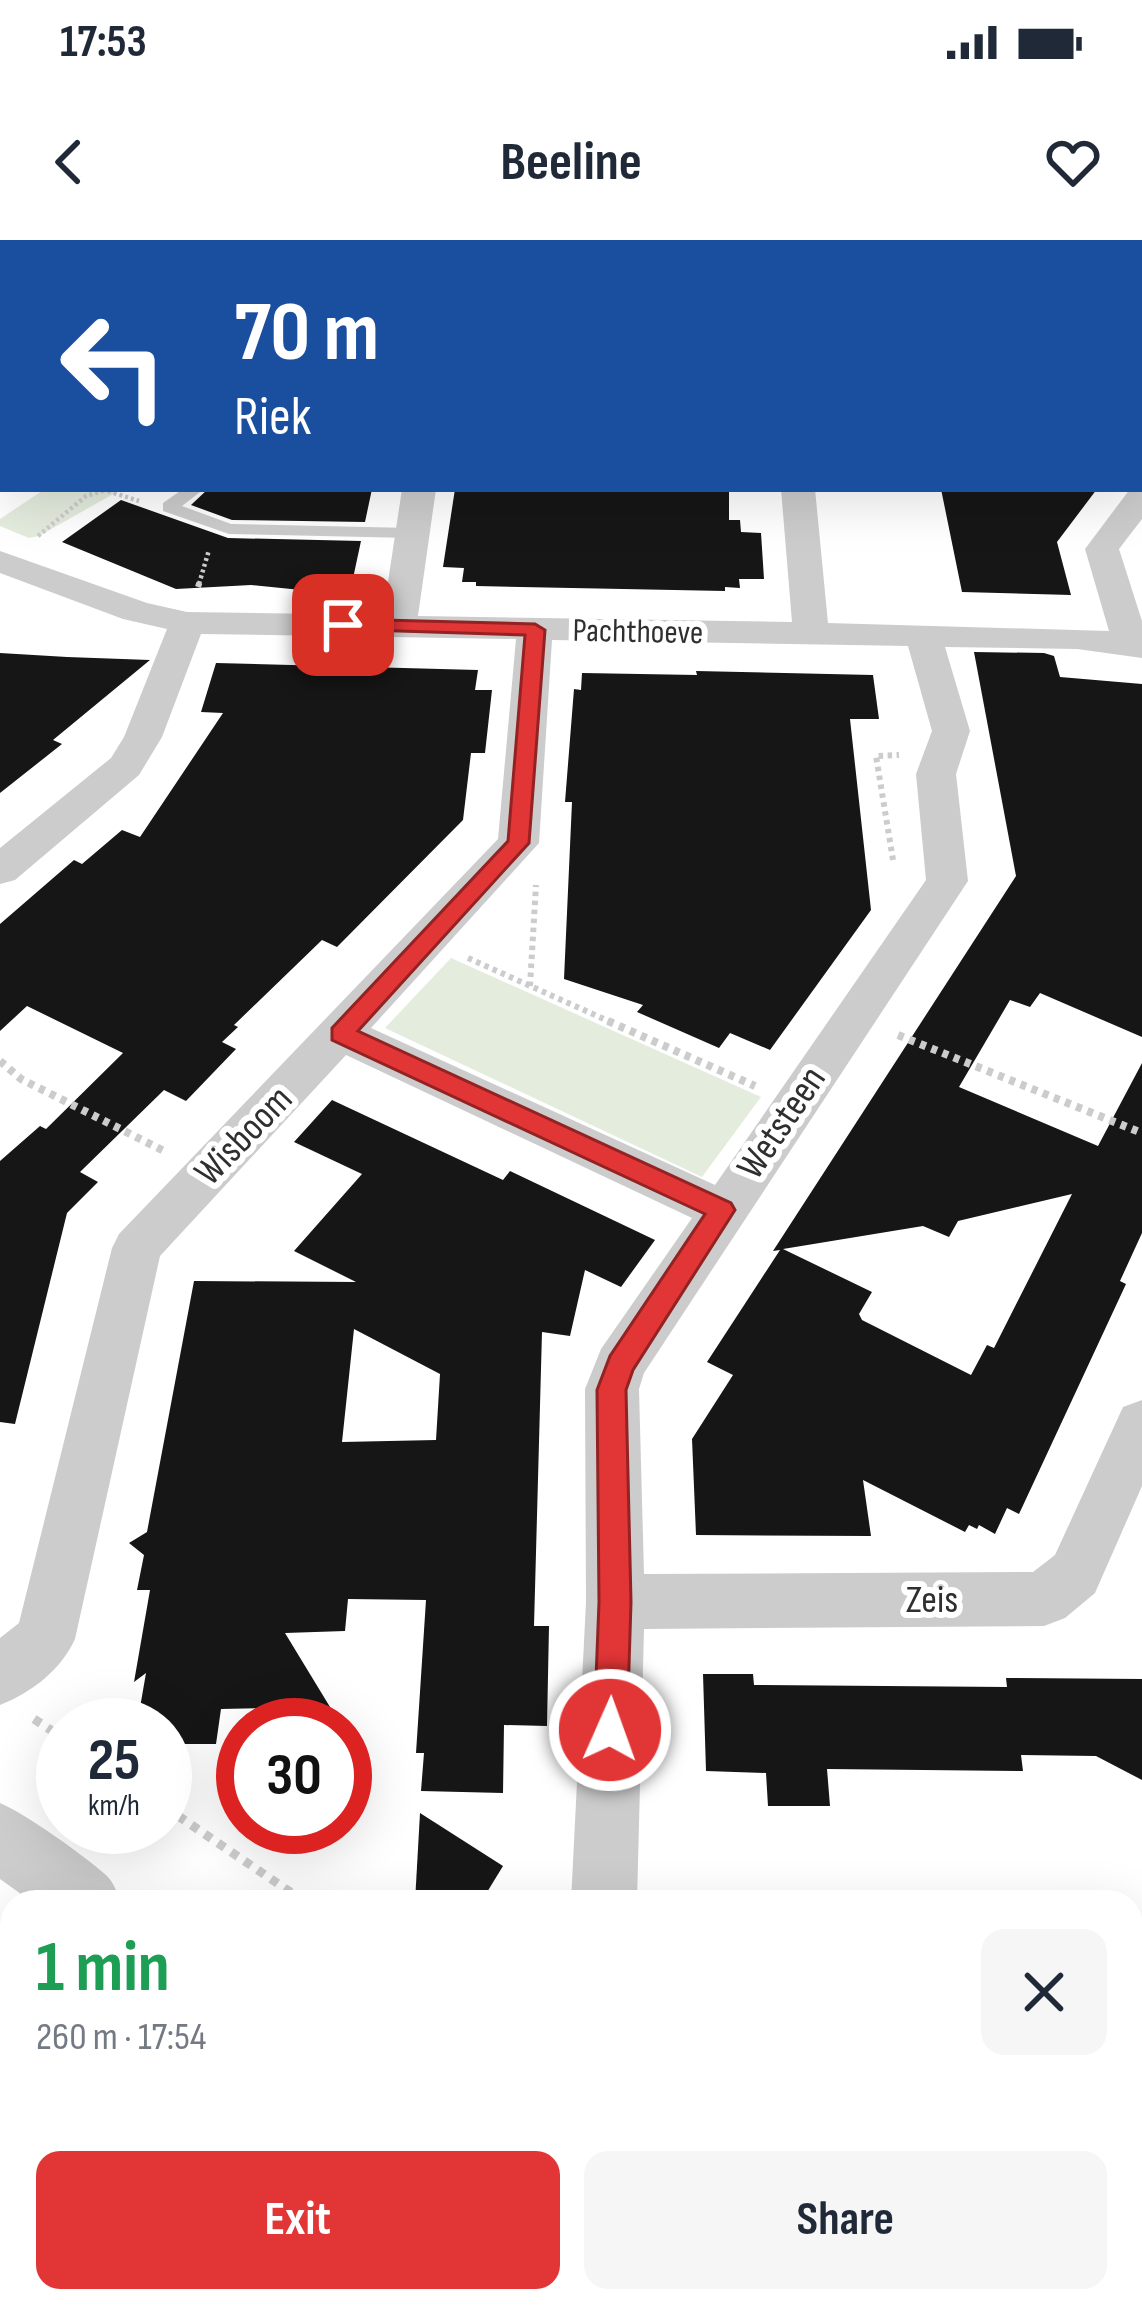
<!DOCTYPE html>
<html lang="en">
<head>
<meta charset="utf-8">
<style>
	:root { --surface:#fff; --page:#f6f6f7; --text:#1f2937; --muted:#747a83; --accent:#e23536 }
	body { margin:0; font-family:"Sofia Sans Condensed",sans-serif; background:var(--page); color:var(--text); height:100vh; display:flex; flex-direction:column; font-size:45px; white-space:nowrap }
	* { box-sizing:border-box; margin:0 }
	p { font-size:39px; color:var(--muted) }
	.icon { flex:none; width:66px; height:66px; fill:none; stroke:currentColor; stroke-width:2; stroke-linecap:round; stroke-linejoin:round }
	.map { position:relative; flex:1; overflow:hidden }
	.panel { position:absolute; left:0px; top:1650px; width:1143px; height:423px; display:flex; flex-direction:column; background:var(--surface); border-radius:36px 36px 0 0; box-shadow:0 12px 48px #0002 }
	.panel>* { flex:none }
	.banner { position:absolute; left:0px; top:0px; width:1143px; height:252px; box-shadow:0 12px 48px #0002; background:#1a4fa0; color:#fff; overflow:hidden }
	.speed { position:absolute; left:36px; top:1458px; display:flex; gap:24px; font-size:60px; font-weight:700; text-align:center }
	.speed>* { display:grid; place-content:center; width:156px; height:156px; border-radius:50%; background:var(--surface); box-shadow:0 12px 48px #0002; line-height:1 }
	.speed small { font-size:30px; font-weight:400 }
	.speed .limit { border:18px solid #d22; background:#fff; color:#111 }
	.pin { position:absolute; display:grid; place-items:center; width:102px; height:102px; color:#fff; margin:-51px; border-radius:24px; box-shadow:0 6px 18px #0006 }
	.me { position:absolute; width:132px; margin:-66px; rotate:2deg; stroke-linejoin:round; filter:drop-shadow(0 0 9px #0008) }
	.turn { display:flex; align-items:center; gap:42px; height:252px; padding:0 36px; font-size:54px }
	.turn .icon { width:156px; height:156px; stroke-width:2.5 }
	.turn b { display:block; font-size:84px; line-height:102px }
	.round { display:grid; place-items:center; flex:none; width:126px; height:126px; border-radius:24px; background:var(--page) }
	.headline { display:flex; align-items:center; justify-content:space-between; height:204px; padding:0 36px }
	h1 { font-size:72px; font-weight:700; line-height:90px; color:#1e9e55 }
	.cta { display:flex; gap:24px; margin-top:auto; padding:24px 36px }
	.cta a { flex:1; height:138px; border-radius:24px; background:var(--accent); color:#fff; font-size:48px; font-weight:700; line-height:138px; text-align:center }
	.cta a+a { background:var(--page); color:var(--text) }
	.status { display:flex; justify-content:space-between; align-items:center; height:84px; padding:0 60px; background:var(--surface); direction:ltr }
	.status svg { height:33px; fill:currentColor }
	header { display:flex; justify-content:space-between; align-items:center; height:156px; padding:0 36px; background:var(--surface); font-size:54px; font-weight:700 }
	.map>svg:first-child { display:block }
</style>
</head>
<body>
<div class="status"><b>17:53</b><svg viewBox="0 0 49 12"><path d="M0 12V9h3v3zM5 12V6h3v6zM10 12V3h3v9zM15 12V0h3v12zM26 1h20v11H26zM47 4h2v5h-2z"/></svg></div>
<header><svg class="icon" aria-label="back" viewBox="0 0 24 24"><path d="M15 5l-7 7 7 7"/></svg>Beeline<svg class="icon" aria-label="heart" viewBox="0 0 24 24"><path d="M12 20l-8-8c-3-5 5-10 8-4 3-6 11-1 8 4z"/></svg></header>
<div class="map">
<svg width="1142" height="2072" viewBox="0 0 1142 2072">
	<rect width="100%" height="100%" fill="#fff"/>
	<g fill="#e4ecde">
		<path d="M45 249H122L39 296 29 298 0 286V279Z"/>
		<path d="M451 718 761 857 702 937 385 788Z"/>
		<path d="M1142 1700V1849L1131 1868V1717Z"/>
	</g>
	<g fill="#161616" fill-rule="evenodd">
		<path d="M208 249H372L365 282 232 280 191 265Z"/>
		<path d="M455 249H729V280H740L741 292 761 293 764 339H739L740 348 725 347V351L476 346V342H462L464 328 443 327Z"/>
		<path d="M941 249H1097L1057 302 1071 355 962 352Z"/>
		<path d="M121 260 228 298 361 301 352 343 301 350 251 345 176 349 62 302Z"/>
		<path d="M974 412 1044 413 1054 416 1060 437 1142 444V797L1040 753 1030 767 1010 760 959 847 1098 906 1142 823V993L1120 1041 1126 1044 1019 1274 1007 1268 995 1294 979 1285 977 1289 969 1285 965 1292 863 1240 871 1296 696 1295 692 1199 733 1135 707 1122 780 1010 773 1011 1016 636ZM1072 954 994 1108 987 1105 971 1135 862 1080 859 1074 872 1052 783 1009 923 986 949 997 958 981Z"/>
		<path d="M0 413 67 417 150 420 53 500 62 504 0 553Z"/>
		<path d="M216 423 478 430 475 450H492L485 513H471L463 580 337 707 322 700 234 785 238 787 222 802 236 809 186 861 164 850 80 932 98 942 67 973 15 1184 0 1182V921L40 886 46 889 123 813 27 766 0 791V684L74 620 82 624 122 590 140 597 223 473 201 472Z"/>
		<path d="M696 431 873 435 879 479H850L871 670 770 810 730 793 719 808 637 772 643 765 564 739 572 562H565L574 449 581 450 582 433 697 435Z"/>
		<path d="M332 860 503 940 510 931 655 1000 621 1047 585 1030 570 1096 542 1092 534 1386H549L547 1486 504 1485 503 1553 421 1551 424 1513H416L426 1360 348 1359 345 1391 285 1393 330 1467 221 1469 216 1504H165V1485H137L146 1433 134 1442 150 1350H137L144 1315 129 1303 147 1292 194 1041 356 1042 294 1011 362 934 294 902ZM354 1089 440 1134 436 1200 342 1202Z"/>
		<path d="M703 1434H753L754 1445 1007 1447 1006 1438 1142 1439V1540L1096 1516 1021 1515 1023 1531 827 1529 830 1566H768L766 1533 706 1531Z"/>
		<path d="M420 1573 503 1626 481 1662H415Z"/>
	</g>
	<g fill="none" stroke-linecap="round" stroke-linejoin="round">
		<g stroke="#ccc" stroke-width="4.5" stroke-dasharray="3 3" stroke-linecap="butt">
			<path d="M452 3 457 0"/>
			<path d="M600 3 604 0"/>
			<path d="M108 251 139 261"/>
			<path d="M38 296 86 256 109 249"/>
			<path d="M199 344 209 310"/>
		</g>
		<g stroke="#ccc" stroke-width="6" stroke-dasharray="4.5 4.5" stroke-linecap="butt">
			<path d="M198 347 200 341"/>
			<path d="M893 620 876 516 899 515"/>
			<path d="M468 718 615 784"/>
			<path d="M530 746 536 645"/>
		</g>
		<g stroke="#ccc" stroke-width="8" stroke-dasharray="6 6" stroke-linecap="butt">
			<path d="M608 781 755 846"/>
			<path d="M898 795 1142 893"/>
			<path d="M0 821 21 839 166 912"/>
		</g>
		<g stroke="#ccc" stroke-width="9" stroke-dasharray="8 8" stroke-linecap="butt">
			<path d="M34 1479 63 1498"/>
			<path d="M165 1567 305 1662"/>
			<path d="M1131 1801 1142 1783"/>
			<path d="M259 2072 266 2061"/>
			<path d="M963 2072 970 2061"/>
		</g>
		<path fill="#ccc" fill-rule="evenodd" d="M183 249H204L182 266 231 284 411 288 420 293 411 298 229 294 163 271V263Z"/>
		<g fill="#ccc" fill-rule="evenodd">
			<path d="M105 0H137L103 3Z"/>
			<path d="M656 0H690L654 3Z"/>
			<path d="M780 0H810L812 3H782Z"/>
			<path d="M3 44V62L0 63V45Z"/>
			<rect x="1140" y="129" width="2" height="20"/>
			<path d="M1142 246V279L1119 309 1142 381V418L1077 409 945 407 970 491 956 534 968 641 644 1133 639 1149 644 1334 1033 1332 1055 1315 1123 1167 1142 1160V1246L1095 1353 1065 1378 1044 1386 644 1389 637 1662H571L586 1362 585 1149 601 1109 692 978 346 815 160 1016 75 1399C61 1430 31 1453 0 1465V1398L19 1383 112 1008 119 994 498 599 516 399 201 394 162 497 139 535 15 640 0 644V608L111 518 124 497 167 389 123 379 0 333V311L147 363 187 372 383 375 402 249H436L418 376 792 382 781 249H815L828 383 1109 391 1085 309 1130 249ZM552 400 908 406 932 491 916 534 926 640 715 945 371 788 539 603Z"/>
			<path d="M0 1563C26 1574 85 1616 107 1636 114 1643 117 1653 121 1662H32L0 1639Z"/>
			<path d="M1142 1920V2007L1131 2011V1925Z"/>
			<path d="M1041 2061H1118L1114 2072H1037Z"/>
		</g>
		<g stroke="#848484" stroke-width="9">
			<path id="rail" d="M341 3 346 0"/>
		</g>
		<use href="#rail" stroke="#fff" stroke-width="6" stroke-dasharray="16" stroke-linecap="butt"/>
	</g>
	<path fill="#e23536" stroke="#932223" stroke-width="3" d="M343 379 535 384 545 390 529 603 358 791 731 963 735 970 633 1130 626 1150 631 1362 627 1490 622 1502 610 1507 599 1502 594 1490 599 1362 597 1150 610 1116 705 974 332 800V788L508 601 525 395 336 389 333 385Z"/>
	<g text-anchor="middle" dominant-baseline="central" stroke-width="12" stroke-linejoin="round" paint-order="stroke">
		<g font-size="33" fill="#2f2f2f" stroke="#fff">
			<text transform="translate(638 392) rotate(1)">Pachthoeve</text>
		</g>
		<g font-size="39" fill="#2f2f2f" stroke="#fff">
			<text transform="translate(782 883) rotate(-56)">Wetsteen</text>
			<text transform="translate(244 896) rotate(-46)">Wisboom</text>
			<text x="932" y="1360">Zeis</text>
		</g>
	</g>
</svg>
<div class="speed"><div>25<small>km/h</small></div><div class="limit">30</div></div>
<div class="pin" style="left:343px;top:385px;background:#d93025"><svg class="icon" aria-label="arrive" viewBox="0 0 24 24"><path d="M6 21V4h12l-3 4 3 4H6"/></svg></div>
<svg class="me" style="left:610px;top:1490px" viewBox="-20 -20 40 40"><circle r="17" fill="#e23536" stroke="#fff" stroke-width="3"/><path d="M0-11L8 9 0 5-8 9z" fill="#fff"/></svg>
<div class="banner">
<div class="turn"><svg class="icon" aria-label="left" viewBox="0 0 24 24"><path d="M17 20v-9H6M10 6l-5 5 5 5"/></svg><div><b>70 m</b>Riek</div></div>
</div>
<section class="panel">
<div class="headline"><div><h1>1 min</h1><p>260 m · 17:54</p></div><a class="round"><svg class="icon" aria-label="close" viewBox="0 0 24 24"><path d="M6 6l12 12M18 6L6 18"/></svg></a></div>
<div class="cta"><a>Exit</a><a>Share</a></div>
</section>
</div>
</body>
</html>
